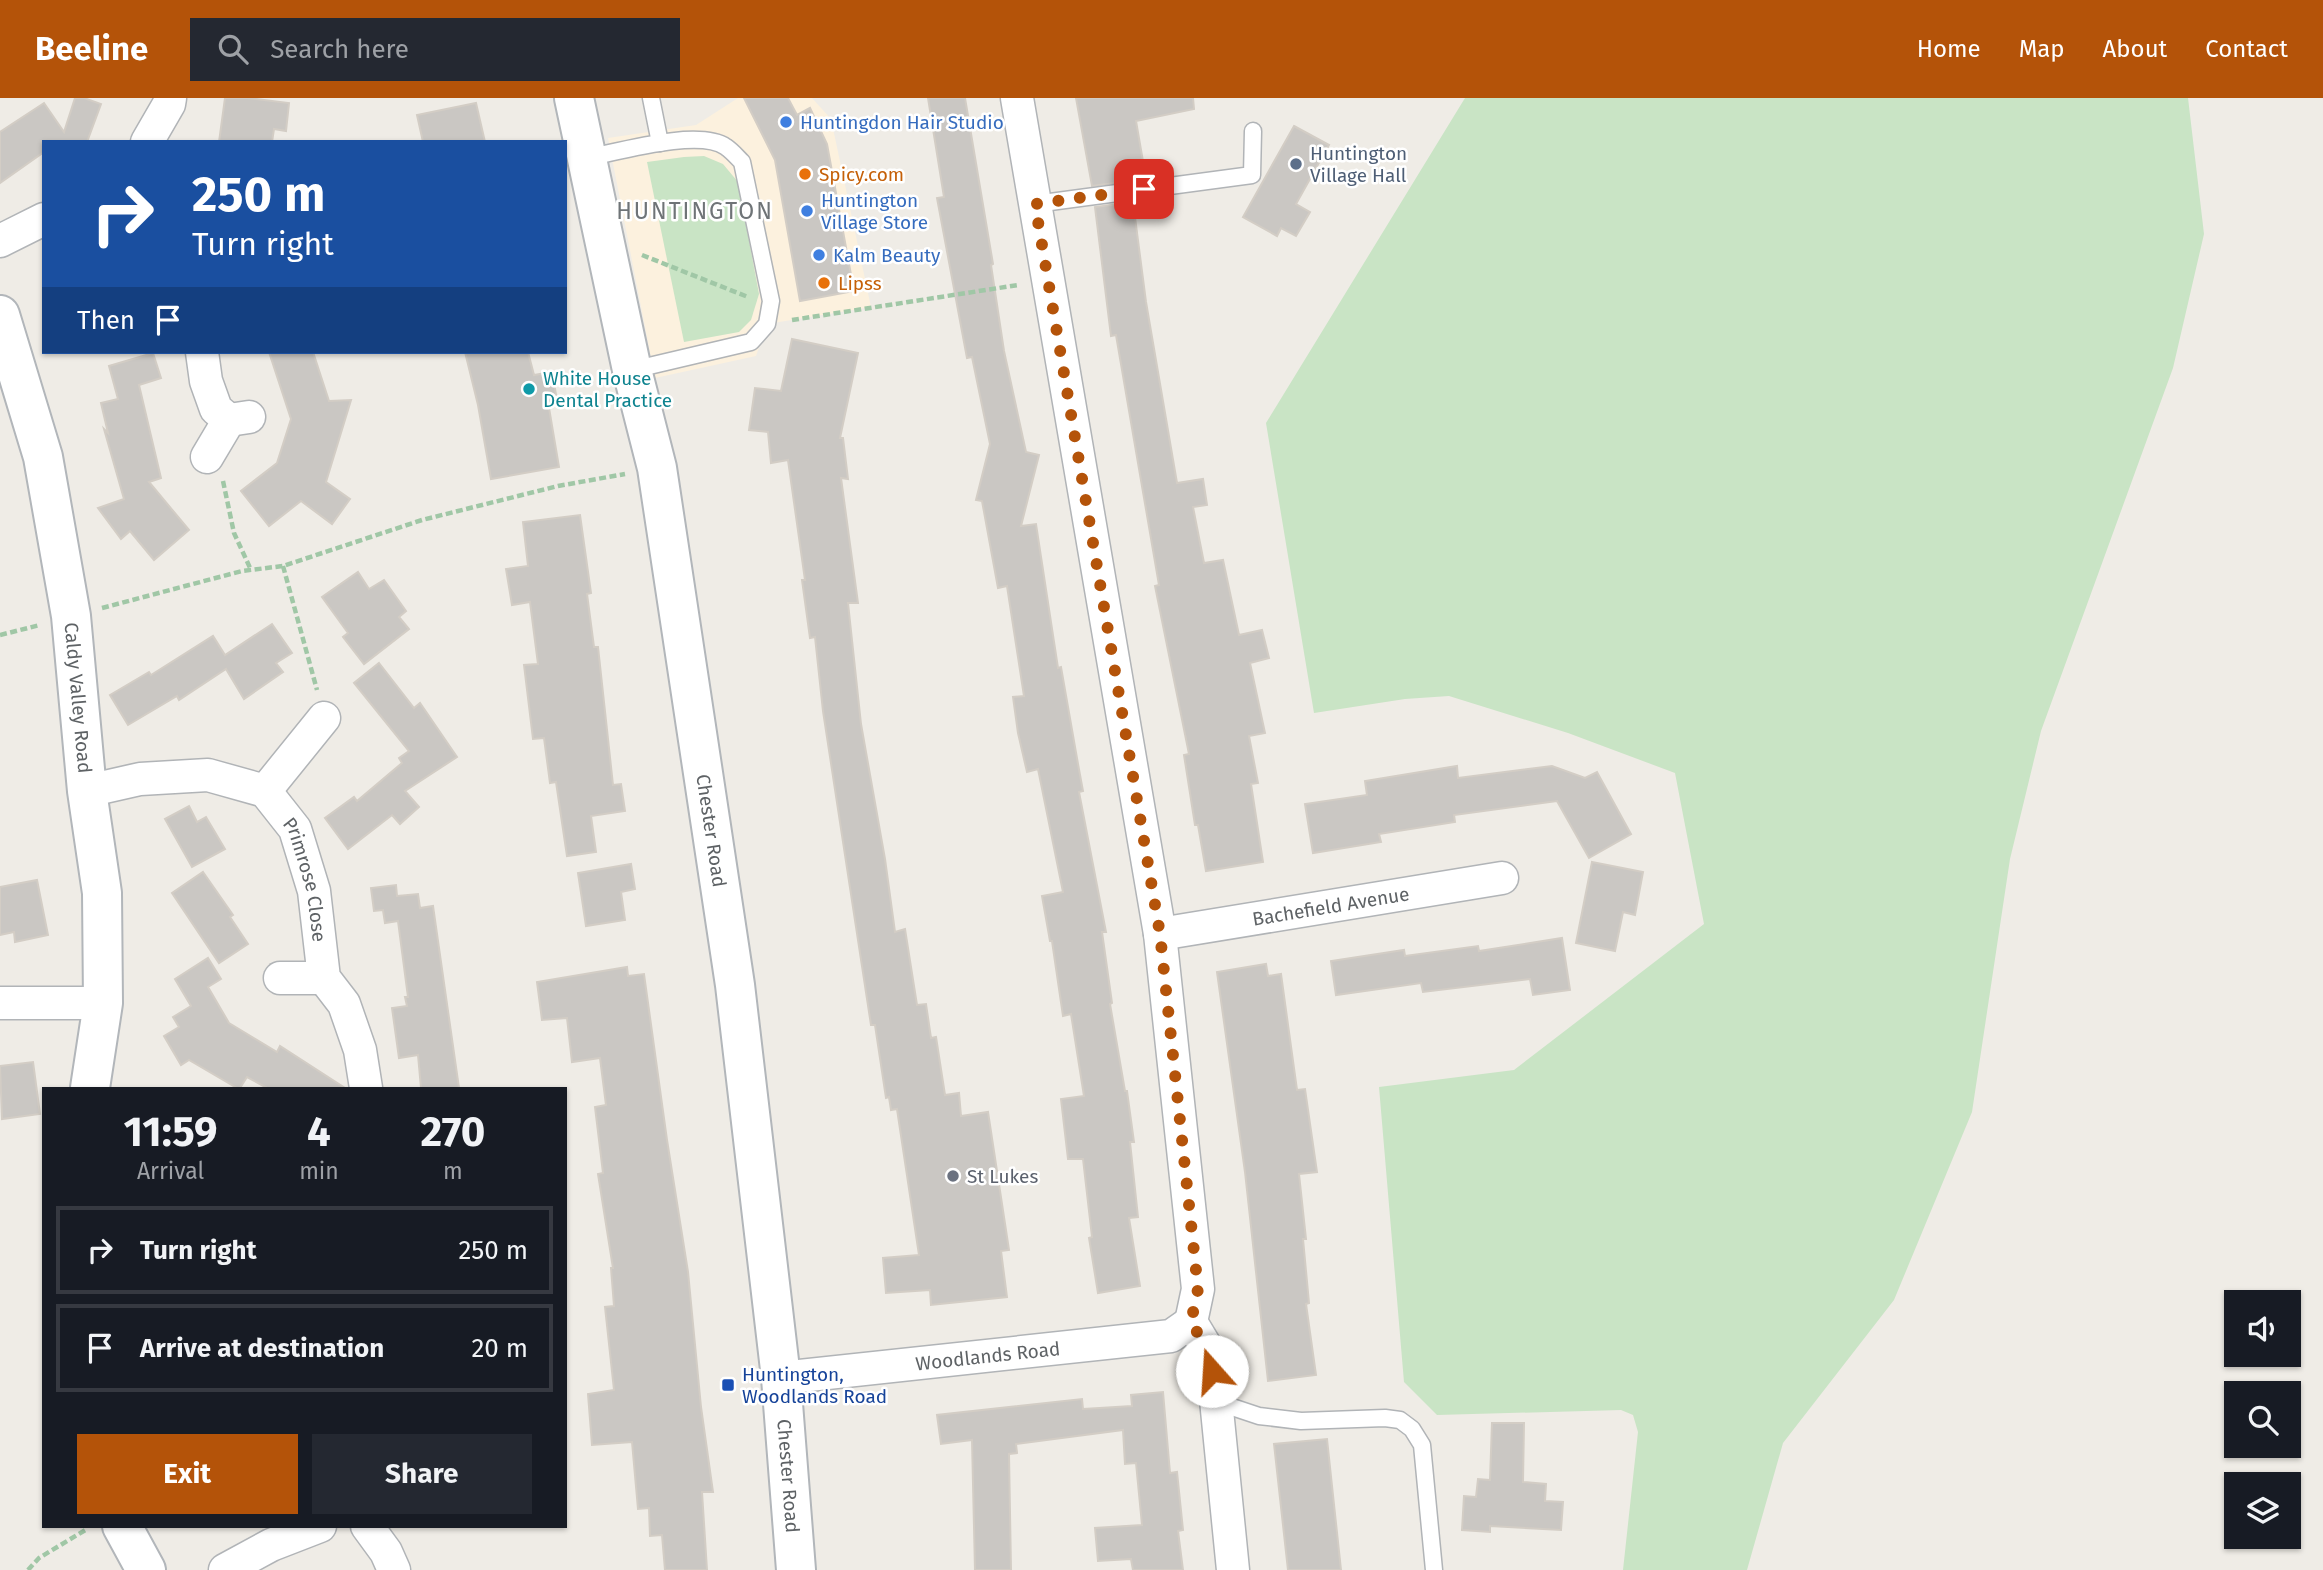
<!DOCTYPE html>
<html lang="en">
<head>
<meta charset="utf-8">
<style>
	:root { --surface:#171b24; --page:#242831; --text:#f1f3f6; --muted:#9ea1a6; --line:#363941; --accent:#b45309 }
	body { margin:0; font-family:"Fira Sans",sans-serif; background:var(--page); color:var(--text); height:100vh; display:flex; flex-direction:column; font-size:26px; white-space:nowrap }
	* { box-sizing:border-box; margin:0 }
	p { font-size:23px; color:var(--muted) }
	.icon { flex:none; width:38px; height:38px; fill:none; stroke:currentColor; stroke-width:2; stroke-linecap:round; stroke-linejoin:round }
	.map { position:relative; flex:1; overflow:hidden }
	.side { position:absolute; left:42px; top:989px; width:525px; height:441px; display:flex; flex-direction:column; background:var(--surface); border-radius:0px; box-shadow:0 2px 5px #0004 }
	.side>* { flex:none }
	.guide { position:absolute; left:42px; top:42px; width:525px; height:214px; border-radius:0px; box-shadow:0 2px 5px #0004; background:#1a4fa0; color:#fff; overflow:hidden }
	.tools { position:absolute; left:2224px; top:1192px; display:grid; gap:14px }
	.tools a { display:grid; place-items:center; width:77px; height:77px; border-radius:0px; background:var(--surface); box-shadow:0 2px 5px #0004; font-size:35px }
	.pin { position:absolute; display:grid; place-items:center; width:60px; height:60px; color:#fff; margin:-30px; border-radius:14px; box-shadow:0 4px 10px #0006 }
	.me { position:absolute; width:77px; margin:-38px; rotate:341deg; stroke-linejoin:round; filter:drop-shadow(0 0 5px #0008) }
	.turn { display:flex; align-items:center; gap:24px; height:147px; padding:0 35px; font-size:32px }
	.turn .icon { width:91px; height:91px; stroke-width:2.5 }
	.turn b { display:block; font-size:49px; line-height:60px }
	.then { display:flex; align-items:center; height:66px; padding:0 35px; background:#0003; gap:14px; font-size:26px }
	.eta { display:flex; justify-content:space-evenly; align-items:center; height:119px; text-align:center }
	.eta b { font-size:42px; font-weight:700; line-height:49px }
	.action { display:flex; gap:14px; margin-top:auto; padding:14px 35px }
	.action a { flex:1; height:80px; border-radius:0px; background:var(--accent); color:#fff; font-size:28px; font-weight:700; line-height:80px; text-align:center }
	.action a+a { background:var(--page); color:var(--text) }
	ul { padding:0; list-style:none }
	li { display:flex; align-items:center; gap:21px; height:88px; margin:0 14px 10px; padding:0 21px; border:4px solid var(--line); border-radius:0px }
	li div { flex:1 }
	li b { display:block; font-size:26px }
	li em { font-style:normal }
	header { display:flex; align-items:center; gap:42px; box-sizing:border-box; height:98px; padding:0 35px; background:var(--accent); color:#fff }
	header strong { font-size:33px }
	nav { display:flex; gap:38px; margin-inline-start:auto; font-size:24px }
	.search { width:490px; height:63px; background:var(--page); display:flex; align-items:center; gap:18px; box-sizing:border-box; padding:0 24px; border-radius:0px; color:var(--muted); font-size:26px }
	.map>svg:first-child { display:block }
</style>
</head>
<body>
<header>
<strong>Beeline</strong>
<div class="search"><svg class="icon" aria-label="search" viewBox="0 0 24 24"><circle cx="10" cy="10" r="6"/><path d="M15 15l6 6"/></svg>Search here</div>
<nav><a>Home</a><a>Map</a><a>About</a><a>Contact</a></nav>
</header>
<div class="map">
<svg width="2323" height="1472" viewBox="0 0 2323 1472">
	<rect width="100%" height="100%" fill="#efece6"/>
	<path fill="#fcf1de" d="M738 0H812L831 21 871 209 767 226 756 258 655 280 608 40 696 27Z"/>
	<g fill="#c9e4c5">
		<path d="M1465 0H2188L2204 136 2173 270 2041 633 2010 761 1972 1014 1894 1202 1783 1345 1747 1472H1623L1638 1334 1633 1317 1621 1312 1437 1317 1404 1284 1379 989 1514 972 1704 826 1675 675 1568 635 1449 598 1405 601 1314 615 1266 325Z"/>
		<path d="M704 58 723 66 738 84 759 196 751 222 739 234 684 244 647 64 684 59Z"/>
	</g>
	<g fill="#cac7c3" stroke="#d3cdc5" stroke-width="2">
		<path d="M75 0H84L101 6 87 44H44V54L0 85V34L44 5 64 34Z"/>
		<path d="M225 0H248L289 5 286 33 274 31 272 44H219Z"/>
		<path d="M744 0H788L797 17 810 10 827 46 854 193 800 203 775 62Z"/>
		<path d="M928 0H965L993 166 991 167 1004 253 1026 354 1039 357 1021 428 1036 426 1058 570 1061 569 1078 666 1083 693 1079 694 1106 834H1102L1112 905 1110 906 1125 993H1127L1134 1044H1130L1138 1119 1129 1120 1140 1188 1098 1195 1089 1140 1092 1139 1083 1061H1068L1061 1001 1084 998 1071 916 1063 918 1052 843H1050L1042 798 1063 794 1038 671 1027 674 1018 635 1013 599 1024 598 1007 488 998 490 982 403 976 402 990 346 972 259 967 260 937 100 944 99Z"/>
		<path d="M1076 0H1193L1194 11 1136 23 1145 75 1129 78 1130 83 1092 88Z"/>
		<path d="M476 5 485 44H423L417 17Z"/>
		<path d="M1294 28 1329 47 1296 106 1310 114 1296 138 1281 130 1277 138 1243 119Z"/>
		<path d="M1133 104 1146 204 1177 385 1203 381 1207 407 1193 409 1204 465 1223 462 1239 537 1262 532 1269 560 1250 565 1265 635 1249 638 1258 685 1251 686 1263 764 1206 773 1198 727H1195L1184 657 1189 656 1155 488 1159 487 1116 237 1111 238 1095 109Z"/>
		<path d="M792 241 858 255 840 340H843L848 381 841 380 858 505H848L861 626 885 761 895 834 905 831 917 907 926 906 931 940 936 939 945 997 959 995 961 1018 988 1014 1009 1152 1001 1153 1007 1199 931 1207 930 1192 886 1195 883 1160 919 1157 897 1011 891 1012 889 999 886 1000 875 927H871L823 613 815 539 810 540 802 482H805L788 362 771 365 768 334 749 332 755 290 781 293Z"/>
		<path d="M269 254H313L329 303 351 302 326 384 350 401 332 426 301 403 269 428 241 393 277 365 291 321Z"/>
		<path d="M465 254H528L534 277 552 274 557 302 548 304 559 369 491 381 478 307Z"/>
		<path d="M153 255 161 280 139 287 161 380 149 384 189 432 154 462 130 433 121 441 98 410 124 401 104 331 108 335 101 305 118 301 109 268Z"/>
		<path d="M580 417 591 495 587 496 594 549H598L613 687 621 686 625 713 591 718 596 754 567 758 556 684 550 685 544 640 533 641 524 567 538 566 530 504 512 507 506 471 528 468 523 424Z"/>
		<path d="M358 474 369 491 384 482 406 513 399 519 409 531 364 566 343 539 348 535 322 499Z"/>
		<path d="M272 526 292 555 276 565 283 574 244 601 226 571 179 602 177 598 128 627 110 597 149 574 151 577 213 538 225 557Z"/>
		<path d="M379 565 414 610 420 605 457 659 405 693 419 709 400 726 392 717 348 751 325 720 354 699 357 703 402 665 399 660 409 653 354 585Z"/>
		<path d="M1457 668 1458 680 1552 668 1585 680 1597 674 1631 736 1589 760 1557 703 1454 717 1455 724 1379 736 1381 744 1313 755 1305 706 1367 697 1365 683Z"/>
		<path d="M189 708 197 724 206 719 225 751 192 769 165 721Z"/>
		<path d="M1592 764 1643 774 1635 817 1623 814 1615 853 1576 845Z"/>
		<path d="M631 766 635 791 621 794 625 822 586 828 578 775Z"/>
		<path d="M203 774 233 817 230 819 248 846 219 865 172 795Z"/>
		<path d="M37 782 48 837 15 844 14 834 0 837V789Z"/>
		<path d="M396 787 397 798 418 796 420 810 433 808 459 990H421L418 957 399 960 392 910 407 908 405 899H408L398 823 385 825 383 812 374 813 371 790Z"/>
		<path d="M1562 840 1570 892 1533 897 1530 881 1423 894 1421 885 1336 897 1331 863 1404 852 1405 858 1478 848 1479 853Z"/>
		<path d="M208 860 221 881 208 889 229 925 277 954 280 948 345 990H267L247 979 240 990H237L189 962 181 967 164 938 179 929 173 919 191 908 175 881Z"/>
		<path d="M1266 866 1268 878 1281 876 1297 992 1305 991 1317 1074 1299 1076 1306 1141H1303L1309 1205 1306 1206 1316 1277 1268 1283 1245 1074 1217 874Z"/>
		<path d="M627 869 628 878 644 876 667 1042 688 1174 701 1309 713 1394H702L707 1472H665L662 1437 650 1438 649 1410 638 1411 632 1344 592 1347 588 1296 614 1292 605 1209 614 1208 611 1170H613L598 1076 603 1075 595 1009 606 1007 600 960 572 964 567 920 542 922 537 884Z"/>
		<path d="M33 964 40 1016 2 1021 0 968Z"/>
		<path d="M1163 1294 1170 1375 1177 1374 1183 1432 1178 1433 1183 1472H1133L1131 1461 1098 1463 1095 1430 1142 1427 1136 1365 1125 1366 1123 1332 1016 1346 1017 1355 1009 1356 1011 1472H975L972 1342 941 1346 937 1317 1082 1301 1083 1311 1132 1308 1131 1297Z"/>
		<path d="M1492 1325H1524L1523 1384 1546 1386 1545 1403 1563 1404 1561 1432 1490 1428V1434L1462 1432 1464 1398 1476 1399 1478 1381 1490 1382Z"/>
		<path d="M1327 1341 1341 1472H1288L1274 1346Z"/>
	</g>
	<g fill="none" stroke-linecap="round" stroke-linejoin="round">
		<g stroke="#b1b4b7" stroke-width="19">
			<g id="lane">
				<path d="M651 0 660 45"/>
				<path d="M586 60C618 54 699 30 726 49 732 53 737 59 742 64L771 203 767 226 751 244 632 272"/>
				<path d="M1035 106 1252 77 1253 33"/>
				<path d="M1217 1293 1232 1309 1259 1318 1301 1323 1385 1320 1400 1322 1412 1331 1422 1347 1434 1472"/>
			</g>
		</g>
		<g stroke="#b1b4b7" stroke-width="35">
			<g id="street">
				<path d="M1017 0 1160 836 1198 1191 1191 1224 1209 1254 1215 1292 1233 1472"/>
				<path d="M147 44 169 6 170 0"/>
				<path d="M0 143 44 121"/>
				<path d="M202 254 206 283 216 311 229 322 249 319"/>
				<path d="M207 359 229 322"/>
				<path id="s1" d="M87 693 140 681 208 677 265 693 295 731 314 793 324 880 344 906 360 952 366 990"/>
				<path d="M265 693 324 620"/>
				<path id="s2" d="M1160 836 1502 780"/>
				<path d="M280 880H324"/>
				<path d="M0 905H103"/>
				<path id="s3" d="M781 1280 1171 1238 1191 1224"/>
				<path d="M367 1428 386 1454 394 1472"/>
				<path d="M225 1472 271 1447 320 1428"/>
			</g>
		</g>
		<g stroke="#b2b6ba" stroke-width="42">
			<g id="secondary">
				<path id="s4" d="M574 0 632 272 657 370 735 887 781 1280 796 1472"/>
				<path id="s5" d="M0 217 43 359 71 518 87 693 102 795 103 905 90 990"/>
				<path d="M122 1428 146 1472"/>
			</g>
		</g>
		<g stroke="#a0c7a6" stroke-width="4.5" stroke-dasharray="7 3.5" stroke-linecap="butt">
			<path d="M642 157 748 199"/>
			<path d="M792 222 1018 187"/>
			<path d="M223 383 234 435 251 472"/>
			<path d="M283 468 317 592"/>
			<path d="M102 510 242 473 283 468 422 422 558 388 625 376"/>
			<path d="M0 537 40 527"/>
			<path d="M28 1472 39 1460 87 1431"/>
		</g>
		<use href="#lane" stroke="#fff" stroke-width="16"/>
		<use href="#street" stroke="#fff" stroke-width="32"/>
		<use href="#secondary" stroke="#fff" stroke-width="38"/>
	</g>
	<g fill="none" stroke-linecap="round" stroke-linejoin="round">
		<path stroke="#b45309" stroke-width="12" stroke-dasharray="0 21.6" d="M1144 91 1035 106 1160 836 1198 1191 1191 1224 1209 1254 1212 1273"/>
	</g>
	<g fill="#3f7fe0" stroke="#fff" stroke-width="2.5">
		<circle cx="786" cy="24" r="7"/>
		<circle cx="807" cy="113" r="7"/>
		<circle cx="819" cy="157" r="7"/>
	</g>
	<circle fill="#5c6f8a" stroke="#fff" stroke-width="2.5" cx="1296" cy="66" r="7"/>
	<g fill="#e8710a" stroke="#fff" stroke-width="2.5">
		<circle cx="805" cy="76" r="7"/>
		<circle cx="824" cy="185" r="7"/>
	</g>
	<circle fill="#0f9aa8" stroke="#fff" stroke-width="2.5" cx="529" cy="291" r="7"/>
	<circle fill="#6b7280" stroke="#fff" stroke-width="2.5" cx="953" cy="1078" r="7"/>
	<rect fill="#1a4fb4" stroke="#fff" stroke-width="2.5" x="721" y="1280" width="14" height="14" rx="3.5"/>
	<g text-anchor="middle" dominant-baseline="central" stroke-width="5" stroke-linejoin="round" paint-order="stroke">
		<g font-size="19" fill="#366cbe" stroke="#fff" text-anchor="start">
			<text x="800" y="24">Huntingdon Hair Studio</text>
			<text x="821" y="102">Huntington<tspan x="821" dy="22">Village Store</tspan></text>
			<text x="833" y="157">Kalm Beauty</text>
		</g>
		<g font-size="19" fill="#4e5e75" stroke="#fff" text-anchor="start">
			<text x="1310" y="55">Huntington<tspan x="1310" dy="22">Village Hall</tspan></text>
		</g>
		<g font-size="19" fill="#c56008" stroke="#fff" text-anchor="start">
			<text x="819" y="76">Spicy.com</text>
			<text x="838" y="185">Lipss</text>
		</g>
		<g font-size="19" fill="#0d838f" stroke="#fff" text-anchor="start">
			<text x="543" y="280">White House<tspan x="543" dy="22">Dental Practice</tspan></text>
		</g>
		<g font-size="19" fill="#5e6265" stroke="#fff">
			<text stroke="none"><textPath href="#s5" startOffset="392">Caldy Valley Road</textPath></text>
			<text stroke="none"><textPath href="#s4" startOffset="746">Chester Road</textPath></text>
			<text stroke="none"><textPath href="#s1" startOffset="282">Primrose Close</textPath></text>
			<text stroke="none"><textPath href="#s2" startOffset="173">Bachefield Avenue</textPath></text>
			<text stroke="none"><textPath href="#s3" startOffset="208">Woodlands Road</textPath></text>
			<text stroke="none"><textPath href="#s4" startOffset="1396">Chester Road</textPath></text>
		</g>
		<g font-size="19" fill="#5b616d" stroke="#fff" text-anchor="start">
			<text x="967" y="1078">St Lukes</text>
		</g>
		<g font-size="19" fill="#164399" stroke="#fff" text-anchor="start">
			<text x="742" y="1276">Huntington,<tspan x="742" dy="22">Woodlands Road</tspan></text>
		</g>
		<g font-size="23" letter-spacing="2" fill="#6f7477" stroke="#fff">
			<text x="695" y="113">HUNTINGTON</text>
		</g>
	</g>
</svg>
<div class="tools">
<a><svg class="icon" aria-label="sound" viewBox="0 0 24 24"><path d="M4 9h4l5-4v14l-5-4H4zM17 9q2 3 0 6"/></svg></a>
<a><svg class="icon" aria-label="search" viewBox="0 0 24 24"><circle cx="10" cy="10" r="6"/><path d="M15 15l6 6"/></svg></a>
<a><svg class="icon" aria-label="layers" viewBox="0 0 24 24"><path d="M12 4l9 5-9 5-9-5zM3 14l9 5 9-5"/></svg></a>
</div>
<div class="pin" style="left:1144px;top:91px;background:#d93025"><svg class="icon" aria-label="arrive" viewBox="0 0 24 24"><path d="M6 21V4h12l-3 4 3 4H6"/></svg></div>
<svg class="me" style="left:1212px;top:1273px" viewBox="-20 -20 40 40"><circle r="19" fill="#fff"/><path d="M0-13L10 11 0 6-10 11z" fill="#b45309"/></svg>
<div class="guide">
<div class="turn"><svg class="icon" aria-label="right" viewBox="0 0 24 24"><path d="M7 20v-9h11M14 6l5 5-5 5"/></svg><div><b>250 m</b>Turn right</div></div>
<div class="then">Then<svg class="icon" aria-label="arrive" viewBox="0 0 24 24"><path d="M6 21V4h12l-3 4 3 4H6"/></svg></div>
</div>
<section class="side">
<div class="eta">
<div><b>11:59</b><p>Arrival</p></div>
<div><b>4</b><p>min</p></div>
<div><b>270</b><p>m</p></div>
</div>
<ul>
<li><svg class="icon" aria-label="right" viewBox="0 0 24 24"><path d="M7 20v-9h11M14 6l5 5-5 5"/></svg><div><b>Turn right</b></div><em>250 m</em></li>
<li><svg class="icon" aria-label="arrive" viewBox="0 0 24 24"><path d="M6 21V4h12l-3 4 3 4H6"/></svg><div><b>Arrive at destination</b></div><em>20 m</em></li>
</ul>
<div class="action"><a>Exit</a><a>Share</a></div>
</section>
</div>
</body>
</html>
